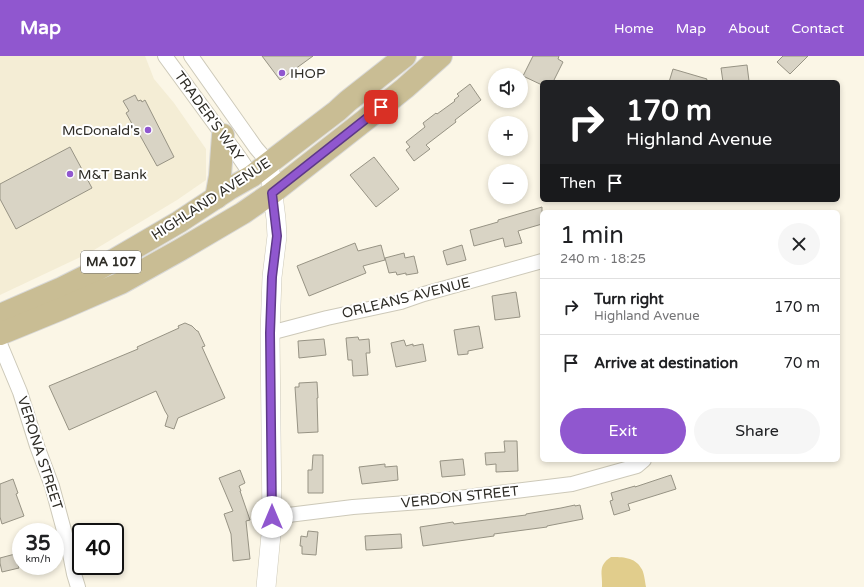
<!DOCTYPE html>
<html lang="en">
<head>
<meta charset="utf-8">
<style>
	:root { --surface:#fff; --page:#f6f6f6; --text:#202124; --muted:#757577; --line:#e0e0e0; --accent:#9057cf }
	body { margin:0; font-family:"Varela Round",sans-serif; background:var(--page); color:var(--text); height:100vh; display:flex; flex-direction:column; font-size:15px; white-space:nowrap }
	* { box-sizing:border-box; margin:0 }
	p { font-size:13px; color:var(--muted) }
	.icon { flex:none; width:22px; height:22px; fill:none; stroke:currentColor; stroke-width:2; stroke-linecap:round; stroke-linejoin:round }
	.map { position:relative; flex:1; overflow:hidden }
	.sheet { position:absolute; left:540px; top:154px; width:300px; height:252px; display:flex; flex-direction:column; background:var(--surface); border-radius:6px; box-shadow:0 2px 6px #0003 }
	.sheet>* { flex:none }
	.top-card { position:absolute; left:540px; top:24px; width:300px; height:122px; border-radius:6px; box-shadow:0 2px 6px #0003; background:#202124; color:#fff; overflow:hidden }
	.tools { position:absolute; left:488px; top:12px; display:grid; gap:8px }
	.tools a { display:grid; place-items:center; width:40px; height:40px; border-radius:50%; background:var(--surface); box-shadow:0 2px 6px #0003; font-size:20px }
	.speed { position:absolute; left:12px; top:467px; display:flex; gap:8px; font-size:20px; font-weight:700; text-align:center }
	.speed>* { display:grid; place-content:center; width:52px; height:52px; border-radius:50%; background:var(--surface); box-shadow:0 2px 6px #0003; line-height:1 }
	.speed small { font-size:10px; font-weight:400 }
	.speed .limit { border:2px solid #111; border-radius:6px; background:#fff; color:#111 }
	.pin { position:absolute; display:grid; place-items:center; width:34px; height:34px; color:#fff; margin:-17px; border-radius:8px; box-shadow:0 2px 6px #0006 }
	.me { position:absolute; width:44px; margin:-22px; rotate:0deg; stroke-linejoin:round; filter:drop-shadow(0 0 3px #0008) }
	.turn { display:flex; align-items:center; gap:14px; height:84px; padding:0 20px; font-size:18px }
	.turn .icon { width:52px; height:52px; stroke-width:2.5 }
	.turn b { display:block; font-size:28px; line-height:34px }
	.then { display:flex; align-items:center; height:38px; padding:0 20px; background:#0003; gap:8px; font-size:15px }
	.round { display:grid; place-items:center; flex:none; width:42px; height:42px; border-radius:21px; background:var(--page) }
	.overview { display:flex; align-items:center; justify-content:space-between; height:68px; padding:0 20px }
	h1 { font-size:24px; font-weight:600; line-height:30px }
	.cta { display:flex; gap:8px; margin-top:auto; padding:8px 20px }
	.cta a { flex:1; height:46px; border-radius:24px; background:var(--accent); color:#fff; font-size:16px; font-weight:600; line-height:46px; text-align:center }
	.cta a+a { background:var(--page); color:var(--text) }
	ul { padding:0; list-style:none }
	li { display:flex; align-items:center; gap:12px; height:56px; padding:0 20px; border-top:1px solid var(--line) }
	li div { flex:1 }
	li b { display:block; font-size:15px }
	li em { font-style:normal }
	header { display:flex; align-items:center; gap:24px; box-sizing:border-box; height:56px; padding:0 20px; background:var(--accent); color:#fff }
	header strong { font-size:19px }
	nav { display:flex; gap:22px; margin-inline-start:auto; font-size:14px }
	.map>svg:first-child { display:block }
</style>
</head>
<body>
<header>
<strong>Map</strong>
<nav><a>Home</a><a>Map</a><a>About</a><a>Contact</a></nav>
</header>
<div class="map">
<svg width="864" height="531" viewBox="0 0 864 531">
	<rect width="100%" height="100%" fill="#fbf6e6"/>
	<path fill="#f4edd5" d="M0 0H145L154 23 174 47 206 93V124L177 144 89 197 0 239Z"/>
	<path fill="#e1cd8c" d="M611 501C622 501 635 501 641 512 644 515 645 526 646 531H602C603 518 597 510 611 501Z"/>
	<g fill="#d9d4c5" stroke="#979384">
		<path d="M262 0H313L280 24Z"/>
		<path d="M533 0H559L558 3 563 6 553 26H542V29L523 20Z"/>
		<path d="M783 0H808L790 18 777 6Z"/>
		<path d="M747 9 749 25 740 26H723L721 12Z"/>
		<path d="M673 13 707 23 706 26H669Z"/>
		<path d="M470 28 481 44 455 64 456 66 426 89 430 93 414 105 406 94 410 91 406 86 425 71 423 67 436 57 437 58 455 45 454 44 459 40 457 38Z"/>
		<path d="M135 39 138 45 141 44 142 46 145 44 174 101 157 110 137 74 136 75 126 57 129 55 123 45Z"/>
		<path d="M70 91 92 132 16 173 0 143V128Z"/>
		<path d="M374 101 399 133 376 151 350 119Z"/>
		<path d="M542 151V168L518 175 522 187 505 191 503 182 474 190 470 174 498 166V164Z"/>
		<path d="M355 187 358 195 381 189 385 204 363 210 366 217 309 240 297 210Z"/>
		<path d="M462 189 466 204 447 209 443 195Z"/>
		<path d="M404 197 405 202 414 200 418 217 406 219V217L397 219 396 216 389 217 385 202Z"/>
		<path d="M516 236 520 261 495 264 492 240Z"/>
		<path d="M185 267 192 270 197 275H198L205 290 202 291 225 342 178 362 174 373 165 370 168 360 165 355 156 335 69 374 49 330 138 293 137 291 179 272 178 270Z"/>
		<path d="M479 270 483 292 468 295V298L458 299 454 274Z"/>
		<path d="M358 281 359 284 369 283 370 297H366L368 319 353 320 352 304H348L346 282Z"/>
		<path d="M324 283 326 299 299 302 298 285Z"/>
		<path d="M404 284 406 290 413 288V290L423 288 426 305 396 311 391 287Z"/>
		<path d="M317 326 318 342H317L318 376 298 377 295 331H299V327Z"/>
		<path d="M504 385H517L518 415 496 416V408L486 409 485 397 505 396Z"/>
		<path d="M313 399H323V437H308V414H312Z"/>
		<path d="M463 403 465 419 442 421 440 405Z"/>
		<path d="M385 408V411L397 410 398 424 362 428 359 411Z"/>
		<path d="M240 414 245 427 239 430 241 435H240L250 464 246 465 250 503 233 505 231 478 224 458 233 455 219 422Z"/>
		<path d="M671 419 676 433 628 448 630 454 614 459 610 445 613 444 611 437 635 430V431Z"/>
		<path d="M13 423 18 437 16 438 24 460 2 468 0 461V428Z"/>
		<path d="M575 449V450L580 449 583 463 547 470V471L494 478V480L423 490 420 471 453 466 454 468 526 459V458L561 452Z"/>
		<path d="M308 475 318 476 316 499 302 498V490H300L301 480 307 481Z"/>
		<path d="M401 478 402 492 366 494 365 480Z"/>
		<path d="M15 498 19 512 2 516 0 507V502Z"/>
	</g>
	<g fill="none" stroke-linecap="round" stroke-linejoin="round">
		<g stroke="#cdc9b9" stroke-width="16">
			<g id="street">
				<path d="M165 0 239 101 252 120"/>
				<path d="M191 0 256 92 269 107"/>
				<path d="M270 277 327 262 401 246 424 238 542 205"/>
				<path d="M0 288 20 336 37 390 52 430 69 493 74 518 78 531"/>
				<path d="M272 461 353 451 434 445 572 428 626 413 637 410 644 404"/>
			</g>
		</g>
		<g stroke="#cdc9b9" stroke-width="20">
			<path id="secondary" d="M266 531 272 468 270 277 272 221 277 180 276 163 269 107"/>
		</g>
		<g stroke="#d9d9d8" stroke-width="24">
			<g id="primary">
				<path d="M216 142 220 120 223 79"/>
				<path d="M0 259 62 232 90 218 179 166 229 133 252 120 337 55 348 45 405 0"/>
				<path d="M0 278 61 253 121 227 180 194 243 157 272 137 369 61 405 32 441 0"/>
			</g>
		</g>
		<use href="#street" stroke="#fff" stroke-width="14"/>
		<use href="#secondary" stroke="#fff" stroke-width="19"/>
		<use href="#primary" stroke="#c9bd94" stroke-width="22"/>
	</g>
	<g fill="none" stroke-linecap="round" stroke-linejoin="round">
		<g stroke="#5e3987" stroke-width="10">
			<path id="route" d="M272 461 270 277 272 221 277 180 272 137 381 51"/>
		</g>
		<use href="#route" stroke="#9057cf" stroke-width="7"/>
	</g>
	<g fill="#9057cf" stroke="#fff" stroke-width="1.5">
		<circle cx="282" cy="17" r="4"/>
		<circle cx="148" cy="74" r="4"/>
		<circle cx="70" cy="118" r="4"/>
	</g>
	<g text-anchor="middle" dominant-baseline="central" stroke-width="4" stroke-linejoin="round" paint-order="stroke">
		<rect fill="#fff" stroke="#6d6b67" stroke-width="1" x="81" y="195" width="60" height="22" rx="3"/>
		<g font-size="13" font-weight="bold" fill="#2e2c26">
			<text x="111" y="206">MA 107</text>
		</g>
		<g font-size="14" fill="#2e2c26" stroke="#fff" text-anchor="start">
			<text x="290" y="17">IHOP</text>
			<text x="140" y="74" text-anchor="end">McDonald's</text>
			<text x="78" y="118">M&amp;T Bank</text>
		</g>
		<g font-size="14" fill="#2e2c26" stroke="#fff">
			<text transform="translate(209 60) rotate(54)">TRADER'S WAY</text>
			<text transform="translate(211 143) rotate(-33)">HIGHLAND AVENUE</text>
			<text transform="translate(406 242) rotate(-14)">ORLEANS AVENUE</text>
			<text transform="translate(40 397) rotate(72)">VERONA STREET</text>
			<text transform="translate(460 441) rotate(-6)">VERDON STREET</text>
		</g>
	</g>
</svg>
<div class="tools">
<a><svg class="icon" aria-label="sound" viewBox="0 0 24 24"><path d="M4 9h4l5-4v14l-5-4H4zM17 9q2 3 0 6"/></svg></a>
<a>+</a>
<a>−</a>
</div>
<div class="speed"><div>35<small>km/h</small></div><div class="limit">40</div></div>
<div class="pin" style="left:381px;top:51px;background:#d93025"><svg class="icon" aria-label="arrive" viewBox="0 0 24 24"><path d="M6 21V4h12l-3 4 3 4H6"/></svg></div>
<svg class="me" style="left:272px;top:461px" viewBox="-20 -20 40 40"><circle r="19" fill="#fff"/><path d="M0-13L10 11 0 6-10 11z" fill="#9057cf"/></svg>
<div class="top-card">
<div class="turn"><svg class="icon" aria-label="right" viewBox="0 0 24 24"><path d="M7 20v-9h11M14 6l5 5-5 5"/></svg><div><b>170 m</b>Highland Avenue</div></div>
<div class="then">Then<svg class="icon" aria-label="arrive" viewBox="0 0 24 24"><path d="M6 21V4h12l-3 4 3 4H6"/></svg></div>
</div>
<section class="sheet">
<div class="overview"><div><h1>1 min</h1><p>240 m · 18:25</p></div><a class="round"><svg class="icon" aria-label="close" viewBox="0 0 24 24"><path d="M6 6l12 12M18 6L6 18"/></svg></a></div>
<ul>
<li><svg class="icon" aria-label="right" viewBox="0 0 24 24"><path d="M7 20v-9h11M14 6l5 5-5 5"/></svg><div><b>Turn right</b><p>Highland Avenue</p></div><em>170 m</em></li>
<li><svg class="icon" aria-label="arrive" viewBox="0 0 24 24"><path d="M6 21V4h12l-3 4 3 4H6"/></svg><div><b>Arrive at destination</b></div><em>70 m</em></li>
</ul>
<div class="cta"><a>Exit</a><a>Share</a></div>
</section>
</div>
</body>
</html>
